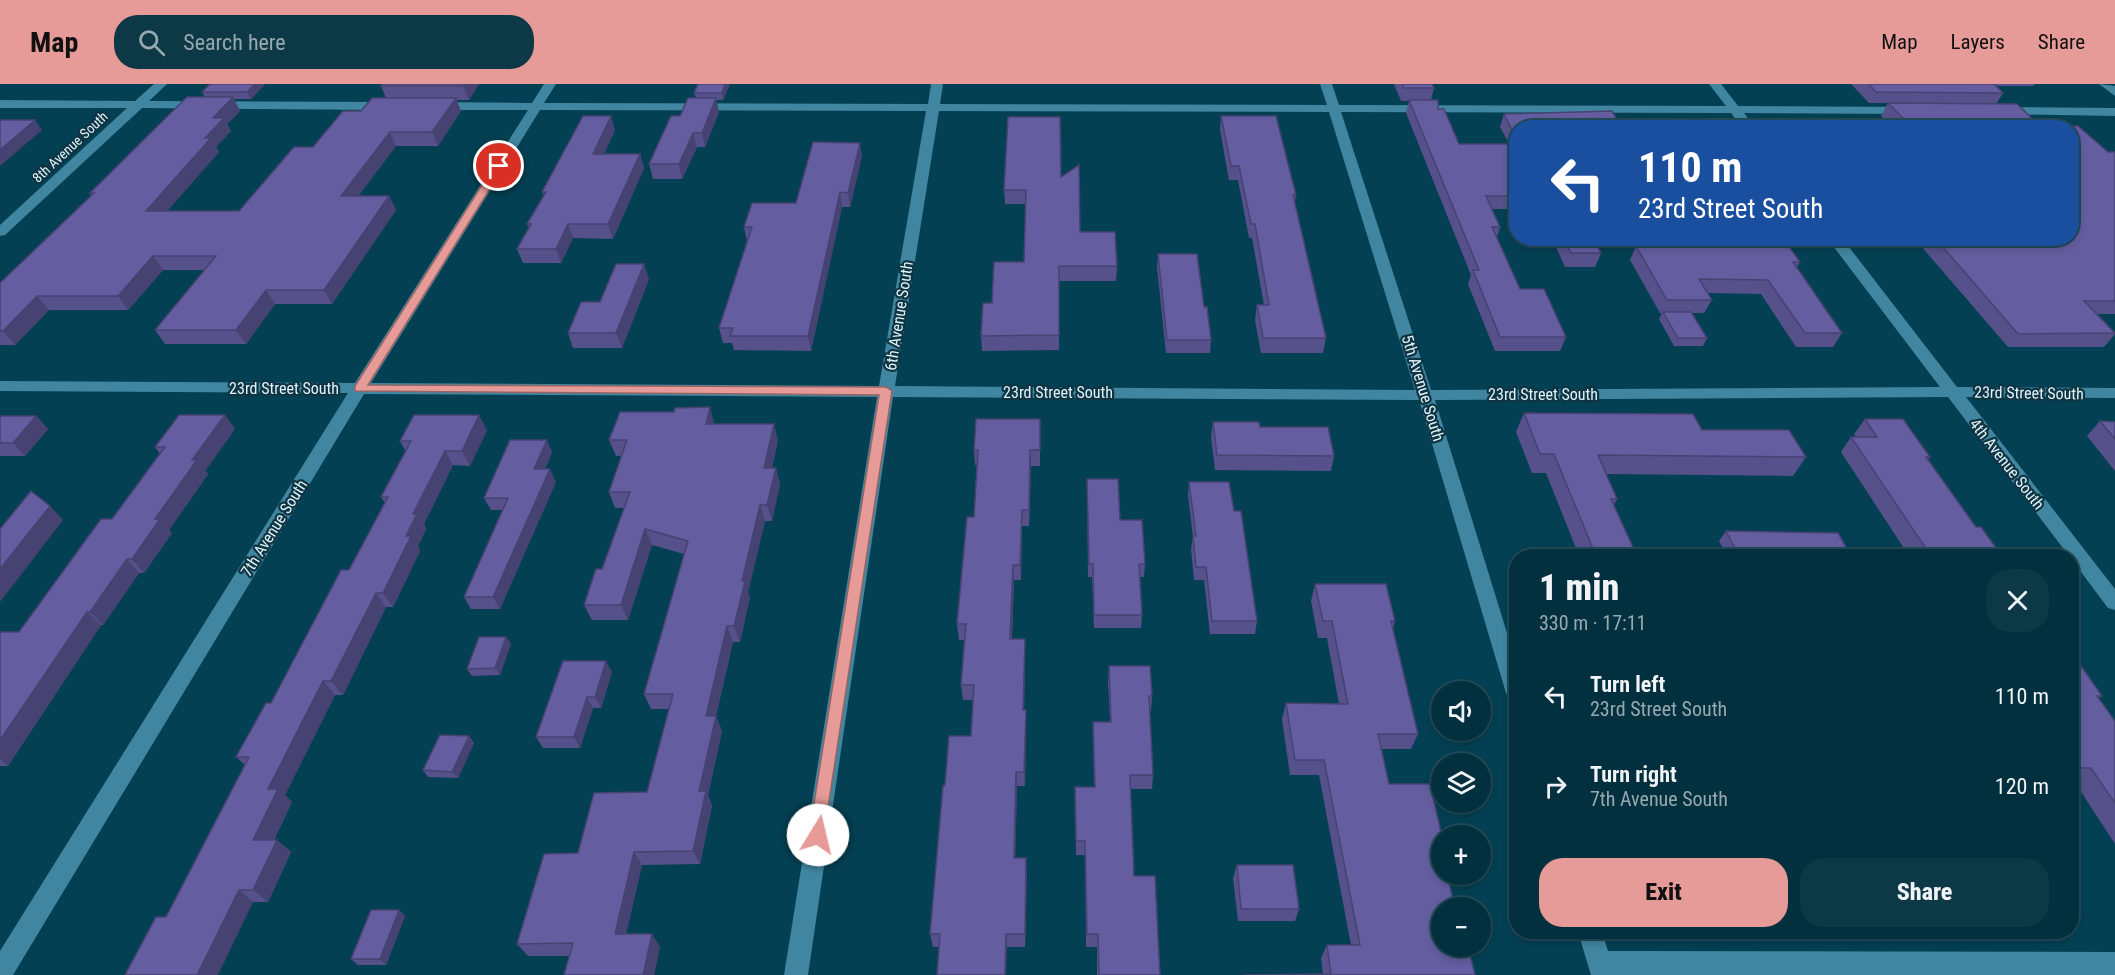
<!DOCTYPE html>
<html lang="en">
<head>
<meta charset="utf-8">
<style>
	:root { --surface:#03303e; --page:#0d3845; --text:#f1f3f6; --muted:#97a9b0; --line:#244b58; --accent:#e69b98 }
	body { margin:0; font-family:"Roboto Condensed",sans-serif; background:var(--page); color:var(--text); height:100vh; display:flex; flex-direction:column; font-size:22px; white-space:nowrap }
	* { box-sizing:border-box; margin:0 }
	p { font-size:20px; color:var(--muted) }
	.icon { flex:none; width:33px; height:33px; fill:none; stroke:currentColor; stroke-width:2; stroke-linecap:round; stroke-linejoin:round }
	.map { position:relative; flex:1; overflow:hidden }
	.drawer { position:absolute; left:1509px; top:465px; width:570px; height:390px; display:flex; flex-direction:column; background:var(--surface); border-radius:24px; box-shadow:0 3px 9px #0003,0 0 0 2px var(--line) }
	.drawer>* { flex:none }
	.hud { position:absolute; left:1509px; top:36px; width:570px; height:126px; border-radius:24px; box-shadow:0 3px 9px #0003,0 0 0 2px var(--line); background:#1a4fa0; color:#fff; overflow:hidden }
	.fabs { position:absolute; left:1431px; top:597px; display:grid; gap:12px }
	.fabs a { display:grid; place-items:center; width:60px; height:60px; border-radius:50%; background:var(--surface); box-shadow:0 3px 9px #0003,0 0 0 2px var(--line); font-size:30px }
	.pin { position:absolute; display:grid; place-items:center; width:51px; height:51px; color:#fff; margin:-26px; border:3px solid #fff; border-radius:50%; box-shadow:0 2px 6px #0007 }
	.me { position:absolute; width:66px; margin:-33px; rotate:9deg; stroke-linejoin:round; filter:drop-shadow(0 0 4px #0008) }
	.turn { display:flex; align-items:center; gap:21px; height:126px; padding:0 30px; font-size:27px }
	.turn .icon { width:78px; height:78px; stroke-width:2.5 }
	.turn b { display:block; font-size:42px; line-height:51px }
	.round { display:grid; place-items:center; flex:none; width:63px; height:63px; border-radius:24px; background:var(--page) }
	.headline { display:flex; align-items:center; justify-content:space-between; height:102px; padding:0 30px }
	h1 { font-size:36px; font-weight:800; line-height:45px }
	.primary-button { display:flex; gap:12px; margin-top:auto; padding:12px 30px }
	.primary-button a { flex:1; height:69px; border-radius:24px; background:var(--accent); color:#111; font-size:24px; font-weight:800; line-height:69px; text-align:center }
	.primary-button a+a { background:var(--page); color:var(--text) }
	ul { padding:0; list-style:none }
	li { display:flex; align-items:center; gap:18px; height:90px; padding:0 30px }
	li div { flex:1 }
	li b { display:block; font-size:22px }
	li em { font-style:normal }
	header { display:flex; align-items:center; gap:36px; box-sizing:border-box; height:84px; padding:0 30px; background:var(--accent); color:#111 }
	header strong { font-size:28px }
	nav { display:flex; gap:33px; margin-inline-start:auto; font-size:21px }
	.search { width:420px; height:54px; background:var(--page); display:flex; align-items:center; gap:15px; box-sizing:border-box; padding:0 21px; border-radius:24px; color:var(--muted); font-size:22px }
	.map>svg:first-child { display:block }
</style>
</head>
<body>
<header>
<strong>Map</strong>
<div class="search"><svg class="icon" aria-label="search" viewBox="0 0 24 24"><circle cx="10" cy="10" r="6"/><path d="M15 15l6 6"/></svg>Search here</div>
<nav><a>Map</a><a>Layers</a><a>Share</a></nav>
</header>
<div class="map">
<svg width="2115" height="891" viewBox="0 0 2115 891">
	<rect width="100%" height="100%" fill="#044053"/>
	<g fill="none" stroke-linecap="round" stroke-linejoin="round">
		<g fill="#4186a0" fill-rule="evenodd">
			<path d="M154 0H167L149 17 388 18 394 22 388 26 142 24 5 151 0 152V141L127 24H0V16L135 17Z"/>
			<path d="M544 0H556L544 19 928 20 931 0H943L940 20 1327 21 1320 0H1332L1339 21 1726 22 1709 0H1721L1738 22 1913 23 1915 26 1909 30 1744 29 1755 44H1742L1731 29 1341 28 1431 306 1940 303 1827 154H1842L1957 303 2115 304V314L1966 313 2115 505V526L2108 524 2072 476V472H2069L1948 313 1435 316 1516 578V617L1509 615 1506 609 1419 316 893 313 808 891H784L877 313 364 310 13 891H0V867L348 309 0 307V297L355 299 528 26H434L428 22 434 18 532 19ZM540 26 926 27 879 302 371 299ZM939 27 1329 28 1415 306 895 302Z"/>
			<path d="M2099 0 2115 2V12Z"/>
			<path d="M2000 23 2115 24V32L1996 30 1994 27Z"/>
			<path d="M1578 848H1602L1608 867 2115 868V891H1591Z"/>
		</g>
	</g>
	<g fill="#56518a">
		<path d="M210 0H265L251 15H234L240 27 227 40 231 47 216 63 219 68 167 127H239L313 63 361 27 386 14 381 2 479 0 469 16H456L461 27 438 62H396L358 112H389L396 126 332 220H275L246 260H165L155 246 204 186H163L128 226H49L15 261H0V199L91 112 90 109 205 13 202 8Z"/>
		<path d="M698 0H730L723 16H716L719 28 705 63H697L682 95H653L649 80 680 32 696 14 694 9Z"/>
		<path d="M1394 0H1432L1434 4 1431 16 1438 25 1459 60H1509L1500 43 1504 30 1516 44V125H1492L1500 143 1497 153 1520 205 1566 253 1560 267H1495L1468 200 1471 191 1406 29 1409 17H1401Z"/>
		<path d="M1851 0H2035L2033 2H1996L2003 9 1996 20H2017L2039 41 2078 42 2108 68H2115V230H2097L2115 249V250L2104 263H2008L1914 154H2072V44H1825L1830 35H1884L1881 32 1888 19H1869Z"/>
		<path d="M1221 32 1296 111 1295 118 1326 254 1323 269H1261L1255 236 1257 221H1264L1252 154H1249L1238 96H1229L1220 46Z"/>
		<path d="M615 46 604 70H640L644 84 613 155 573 154 561 179H523L517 165 529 143 527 140 544 111 542 108Z"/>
		<path d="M862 72 850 123H842L811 267 734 266 732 259H723L719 244 747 158 744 143 796 119Z"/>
		<path d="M1061 93 1080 148 1117 182 1116 197H1059V266L982 267 981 252 992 219 1024 178 1026 120H1005L1004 106Z"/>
		<path d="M1552 154H1593L1601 169 1595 183H1565Z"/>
		<path d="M1639 154H1783L1800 178 1797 183 1842 249 1833 263H1796L1761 210 1707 209 1712 216 1704 229H1692L1707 254 1703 262H1674L1659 235 1662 229H1660L1630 176 1636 162H1644Z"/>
		<path d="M1158 170 1204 223 1211 256 1210 269H1166L1157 183Z"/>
		<path d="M649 195 622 264H573L568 249 600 218Z"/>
		<path d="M1524 329 1702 346 1806 373 1793 392 1606 390 1617 415 1614 421 1637 472H1579L1546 389H1532L1516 348Z"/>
		<path d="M225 331 235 345 205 387 208 390 169 446 172 449 144 489H139L103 541H101L8 682H0V548H19L112 435 160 370 155 363Z"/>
		<path d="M0 332H36L48 345 25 372H0Z"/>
		<path d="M1865 335 1930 373 1928 376 1976 443 2002 472H1909L1841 368 1851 353H1856L1854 350Z"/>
		<path d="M2100 337 2115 338V387L2087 352Z"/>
		<path d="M1213 338 1260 343 1334 372 1331 387 1215 386 1211 353Z"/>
		<path d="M714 339V340L778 356 772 384 780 400 772 437H765L748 508 750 513 740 558H733L716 632 722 647 708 711 712 722 700 780 642 781 626 850 660 863 654 891H564L569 872H528L517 860 578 769 647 708 669 625H651L644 610 684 470 652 461 628 536H592L584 521 602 485 624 424H615L609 408 622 372H616L609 356Z"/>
		<path d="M487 346 470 382 453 381 424 440 426 445 418 462 420 467 393 523H386L343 611H335L285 711 292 718 274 756H277L291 768 268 818H253L166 833 245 681 236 673 271 619 349 486 385 419 381 413 406 368 400 357Z"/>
		<path d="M1040 351V382H1031L1029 442H1022L1021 496H1014L1012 555H1025L1024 626H1026V641L1025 702H1017L1015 774 1027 788 1025 863H933L930 850 945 701 971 652 973 616H963L961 601 964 556H959L957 540 974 433 977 381H975L974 366Z"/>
		<path d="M552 368 545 385 556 398 500 525H471L464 513 503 426H491L484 414Z"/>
		<path d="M1087 395 1120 436 1145 480 1144 493H1140L1142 531 1141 544H1094L1092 493H1088Z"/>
		<path d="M1189 398 1234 427 1257 537 1255 550H1210L1204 496H1194L1191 465 1193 453 1188 411Z"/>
		<path d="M1726 447 1851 472H1727L1719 457Z"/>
		<path d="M1315 500 1395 537 1393 545 1418 650 1411 665H1382L1389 700 1442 752V824L1475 891 1323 890 1321 874 1327 861H1351L1319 691H1290L1282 635 1286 619 1339 620 1327 554H1318L1311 517Z"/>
		<path d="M506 553 511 560 500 591 472 592 467 585Z"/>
		<path d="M2072 569 2102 612 2099 614 2115 637V760L2074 697H2072Z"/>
		<path d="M1109 582 1152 612 1151 627H1149L1153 691 1152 705H1130L1134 792 1160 891H1097V863H1086L1085 771H1076L1075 703H1094L1093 638H1110L1108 597Z"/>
		<path d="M612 588 601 624H593L580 664H543L536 653Z"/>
		<path d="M469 652 474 659 458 694 428 693 423 686Z"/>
		<path d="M1237 781 1299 825 1295 837H1238L1233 794Z"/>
		<path d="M399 826 405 832 386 881H358L351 875Z"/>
	</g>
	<g fill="#464271">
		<path d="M255 0H265L251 15 247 8Z"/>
		<path d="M465 0H479L469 16 463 2Z"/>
		<path d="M725 0H730L723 16 722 9Z"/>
		<path d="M233 13 240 27 227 40 231 47 216 63 219 68 155 141 146 127 205 54 213 34Z"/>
		<path d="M456 14 461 27 438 62 432 48Z"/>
		<path d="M716 14 719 28 705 63 702 49Z"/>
		<path d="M611 32 615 46 597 84 593 70Z"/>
		<path d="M35 36 42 46 0 82V66Z"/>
		<path d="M390 48 396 62 348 126 341 112Z"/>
		<path d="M693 49 697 63 682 95 679 80Z"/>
		<path d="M860 59 862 72 850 123 848 109Z"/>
		<path d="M640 70 644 84 613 155 608 140Z"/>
		<path d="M840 108 842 123 811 267 808 252Z"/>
		<path d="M389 112 396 126 332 220 324 206Z"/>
		<path d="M568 140 573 154 561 179 556 165Z"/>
		<path d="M153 172 163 186 128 226 118 212Z"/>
		<path d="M644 180 649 195 622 264 616 249Z"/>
		<path d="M266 206 275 220 246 260 236 246Z"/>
		<path d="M37 212 49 226 15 261 3 247Z"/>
		<path d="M710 323 714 339 710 356 706 340Z"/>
		<path d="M225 331 235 345 205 387 208 390 169 446 172 449 144 489 132 475 155 435 192 376Z"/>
		<path d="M479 331 487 346 470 382 462 367Z"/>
		<path d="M36 332 48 345 25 372 13 359Z"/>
		<path d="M774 340 778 356 768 400 764 384Z"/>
		<path d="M547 356 552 368 540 398 534 385Z"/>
		<path d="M1030 366 1031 382 1029 442V426Z"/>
		<path d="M445 367 453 381 424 440 426 445 418 462 420 467 393 523 383 509 406 452 413 430Z"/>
		<path d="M776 384 780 400 772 437 767 421Z"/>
		<path d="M550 385 556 398 500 525 493 513Z"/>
		<path d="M760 421 765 437 748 508 750 513 740 558 734 542 742 497Z"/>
		<path d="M50 422 63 436 0 518V485Z"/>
		<path d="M1022 426V442L1021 496 1020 481Z"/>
		<path d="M645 445 652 461 628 536 621 521Z"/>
		<path d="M127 475 139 489 103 541 90 528Z"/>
		<path d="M1013 481 1014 496 1011 571 1010 555Z"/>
		<path d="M376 509 386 523 343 611 331 597Z"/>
		<path d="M87 528 101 541 8 682 0 675V656Z"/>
		<path d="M727 542 733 558 712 647 706 632Z"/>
		<path d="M506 553 511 560 500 591 495 584Z"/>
		<path d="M1025 555V571L1024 641 1023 626Z"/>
		<path d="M606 577 612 588 601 624 595 613Z"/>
		<path d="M323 597 335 611 285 711 292 718 267 769 253 756 268 705Z"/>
		<path d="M587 613 593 624 580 664 574 653Z"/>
		<path d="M1026 626V641L1025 702 1024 688Z"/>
		<path d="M716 632 722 647 708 711 712 722 700 780 693 767 699 707Z"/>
		<path d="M469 652 474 659 458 694 452 688Z"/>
		<path d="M1016 688 1017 702 1015 788 1014 774Z"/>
		<path d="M277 756 291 768 268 818 253 806Z"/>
		<path d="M634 768 642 781 623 863 615 850Z"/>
		<path d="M1026 774 1027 788 1025 863V850Z"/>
		<path d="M239 806 253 818 218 891H197Z"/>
		<path d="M399 826 405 832 386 881 380 875Z"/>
		<path d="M652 850 660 863 654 891H643Z"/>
		<path d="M1006 850 1007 863 1006 891H1005Z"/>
	</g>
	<g fill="#645ea1" stroke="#464271" stroke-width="1.5">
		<path d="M210 0H255L247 8H202Z"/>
		<path d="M383 0H465L463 2H381Z"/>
		<path d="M698 0H725L722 9H694Z"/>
		<path d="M1402 0H1432L1434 4H1404Z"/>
		<path d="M1869 0H1994L2003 9 1876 8Z"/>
		<path d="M187 13H233L213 34H224L205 54H211L146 127H239L294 63H313L343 27H361L372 14H456L432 48H390L341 112H389L324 206H266L236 246H155L216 172H153L118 212H37L3 247H0V199L94 109H90Z"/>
		<path d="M688 14H716L702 49H693L679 80H649L671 32H680Z"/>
		<path d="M1409 16H1438V25H1444L1459 60H1516V112H1486L1500 143H1492L1520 205H1544L1566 253H1500L1473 186H1479Z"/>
		<path d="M1888 19 2017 20 2039 41 2078 42 2108 68H2115V217H2084L2115 249 2018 250 1935 154H2072V44H1837L1830 35H1904Z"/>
		<path d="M1612 27 1618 37H1690L1695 44H1516V54L1504 30Z"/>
		<path d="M583 32H611L593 70H640L608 140H568L556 165H517L531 140H527L546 108H542Z"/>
		<path d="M1221 32H1276L1296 111H1293L1326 254H1263L1257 221H1269L1255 140H1251L1239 82H1231Z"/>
		<path d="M1008 33H1060L1061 93 1079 81 1080 148H1115L1117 182H1059V251L981 252 983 219H992L994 178H1024L1026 106H1004Z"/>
		<path d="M0 36H35L0 66Z"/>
		<path d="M813 58 860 59 848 109 840 108 808 252H730L733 244H719L752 143H744L752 119H796Z"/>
		<path d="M1564 154H1593L1601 169H1571Z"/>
		<path d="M1654 154H1783L1800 178H1793L1842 249H1805L1768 196 1699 195 1712 216H1667L1636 162H1658Z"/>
		<path d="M1158 170H1197L1204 223H1207L1211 256H1167Z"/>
		<path d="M616 180H644L616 249H568L581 218H600Z"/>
		<path d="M1663 228H1691L1707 254H1678Z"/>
		<path d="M710 323 706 340H774L764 384H776L767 421H760L742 497H745L734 542H727L706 632H716L699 707H706L693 767 634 768 615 850H652L643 891H564L573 859 517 860 544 770 578 769 594 709 647 708 673 610H644L688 457 645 445 621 521H584L596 485H602L630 408H609L627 356H609L620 328H674L675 324Z"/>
		<path d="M1524 329 1693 330 1702 346H1789L1806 373 1598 371 1617 415H1611L1637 472H1596L1554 370H1540Z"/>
		<path d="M179 331H225L192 376H197L155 435H160L132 475H127L90 528H87L0 656V548H19L101 435H112L165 363H155Z"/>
		<path d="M414 331H479L462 367H445L413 430H417L406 452H411L383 509H376L331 597H323L268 705H278L253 756H277L253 806H239L197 891H125L156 833H166L249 673H236L266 619H271L341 486H349L388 413H381L411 357H400Z"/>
		<path d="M0 332H36L13 359H0Z"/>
		<path d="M976 335H1040V366H1030L1029 426H1022L1020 481H1013L1010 555H1025L1023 626H1026L1024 688H1016L1014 774H1026L1025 850H1006L1005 891H937L940 850H930L943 702 945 701 949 652H971L974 601H961L966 540H957L967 433H974L978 366H974Z"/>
		<path d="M1865 335H1903L1930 373H1926L1976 443H1981L2002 472H1931L1851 353H1877Z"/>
		<path d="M2100 337 2115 338V355Z"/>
		<path d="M1213 338H1259L1260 343H1328L1334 372 1217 371Z"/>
		<path d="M510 356H547L534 385H550L493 513H464L508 414H484Z"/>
		<path d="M1087 395H1118L1120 436H1142L1145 480H1139L1142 531H1094L1093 480H1089Z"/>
		<path d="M1189 398H1229L1234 427H1241L1257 537H1212L1206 483H1196L1193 452H1196Z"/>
		<path d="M31 407 50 422 0 485V445Z"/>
		<path d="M1726 447 1838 449 1851 472H1739Z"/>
		<path d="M1315 500H1386L1395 537H1391L1418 650H1378L1389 700H1430L1442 752V764H1440L1442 768V790H1447L1455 824H1442V862H1468L1475 891H1243L1331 890 1327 861H1360L1324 676H1295L1286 619 1348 620 1332 537H1323Z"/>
		<path d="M479 553H506L495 584 467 585Z"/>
		<path d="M2072 569 2102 612H2097L2115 637V719L2091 684H2072Z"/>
		<path d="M563 577H606L595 613H587L574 653H536Z"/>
		<path d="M1109 582H1150L1152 612H1149L1153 691H1130L1134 792H1155L1160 891H1099L1098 850H1087L1085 757H1076L1075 703H1095L1093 638H1111Z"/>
		<path d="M440 651 469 652 452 688 423 686Z"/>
		<path d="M1237 781H1293L1299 825H1241Z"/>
		<path d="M371 826H399L380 875H351Z"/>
	</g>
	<path fill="#e69b98" stroke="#966563" stroke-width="1.5" d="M499 79 504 82 368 301 886 303 892 307 823 756 818 759 812 756 809 751 879 311 355 307V302L494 82Z"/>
	<g text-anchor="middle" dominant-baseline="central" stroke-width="4.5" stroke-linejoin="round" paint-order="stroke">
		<g font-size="14" fill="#dff3fc" stroke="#0f3442">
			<text transform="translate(70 63) rotate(-43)">8th Avenue South</text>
		</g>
		<g font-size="16" fill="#dff3fc" stroke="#0f3442">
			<text transform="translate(899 232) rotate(-81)">6th Avenue South</text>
			<text x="284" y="304">23rd Street South</text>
			<text transform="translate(1423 304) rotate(73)">5th Avenue South</text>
			<text x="1058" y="308">23rd Street South</text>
			<text transform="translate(2029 309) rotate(1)">23rd Street South</text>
			<text x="1543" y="310">23rd Street South</text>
			<text transform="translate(2007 380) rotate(52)">4th Avenue South</text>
			<text transform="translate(274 444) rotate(-58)">7th Avenue South</text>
		</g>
	</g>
</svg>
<div class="fabs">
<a><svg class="icon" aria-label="sound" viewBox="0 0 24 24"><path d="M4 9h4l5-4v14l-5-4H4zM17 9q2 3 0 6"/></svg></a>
<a><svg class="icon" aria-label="layers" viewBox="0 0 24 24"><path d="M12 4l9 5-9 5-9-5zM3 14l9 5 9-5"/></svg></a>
<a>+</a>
<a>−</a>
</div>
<div class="pin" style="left:499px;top:82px;background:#d93025"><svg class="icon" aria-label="arrive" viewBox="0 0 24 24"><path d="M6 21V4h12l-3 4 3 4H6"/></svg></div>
<svg class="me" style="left:818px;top:751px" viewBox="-20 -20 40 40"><circle r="19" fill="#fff"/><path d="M0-13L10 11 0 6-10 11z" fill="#e69b98"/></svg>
<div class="hud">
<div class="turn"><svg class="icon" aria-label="left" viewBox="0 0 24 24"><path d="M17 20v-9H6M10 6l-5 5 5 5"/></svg><div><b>110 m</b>23rd Street South</div></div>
</div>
<section class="drawer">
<div class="headline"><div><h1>1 min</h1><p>330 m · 17:11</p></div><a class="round"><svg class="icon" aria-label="close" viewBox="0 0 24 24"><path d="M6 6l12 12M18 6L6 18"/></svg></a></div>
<ul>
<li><svg class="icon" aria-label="left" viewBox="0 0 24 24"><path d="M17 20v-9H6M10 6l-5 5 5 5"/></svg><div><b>Turn left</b><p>23rd Street South</p></div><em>110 m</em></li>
<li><svg class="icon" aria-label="right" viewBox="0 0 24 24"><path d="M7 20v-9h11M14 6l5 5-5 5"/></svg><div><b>Turn right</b><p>7th Avenue South</p></div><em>120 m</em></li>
</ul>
<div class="primary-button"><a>Exit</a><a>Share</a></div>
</section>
</div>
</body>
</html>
